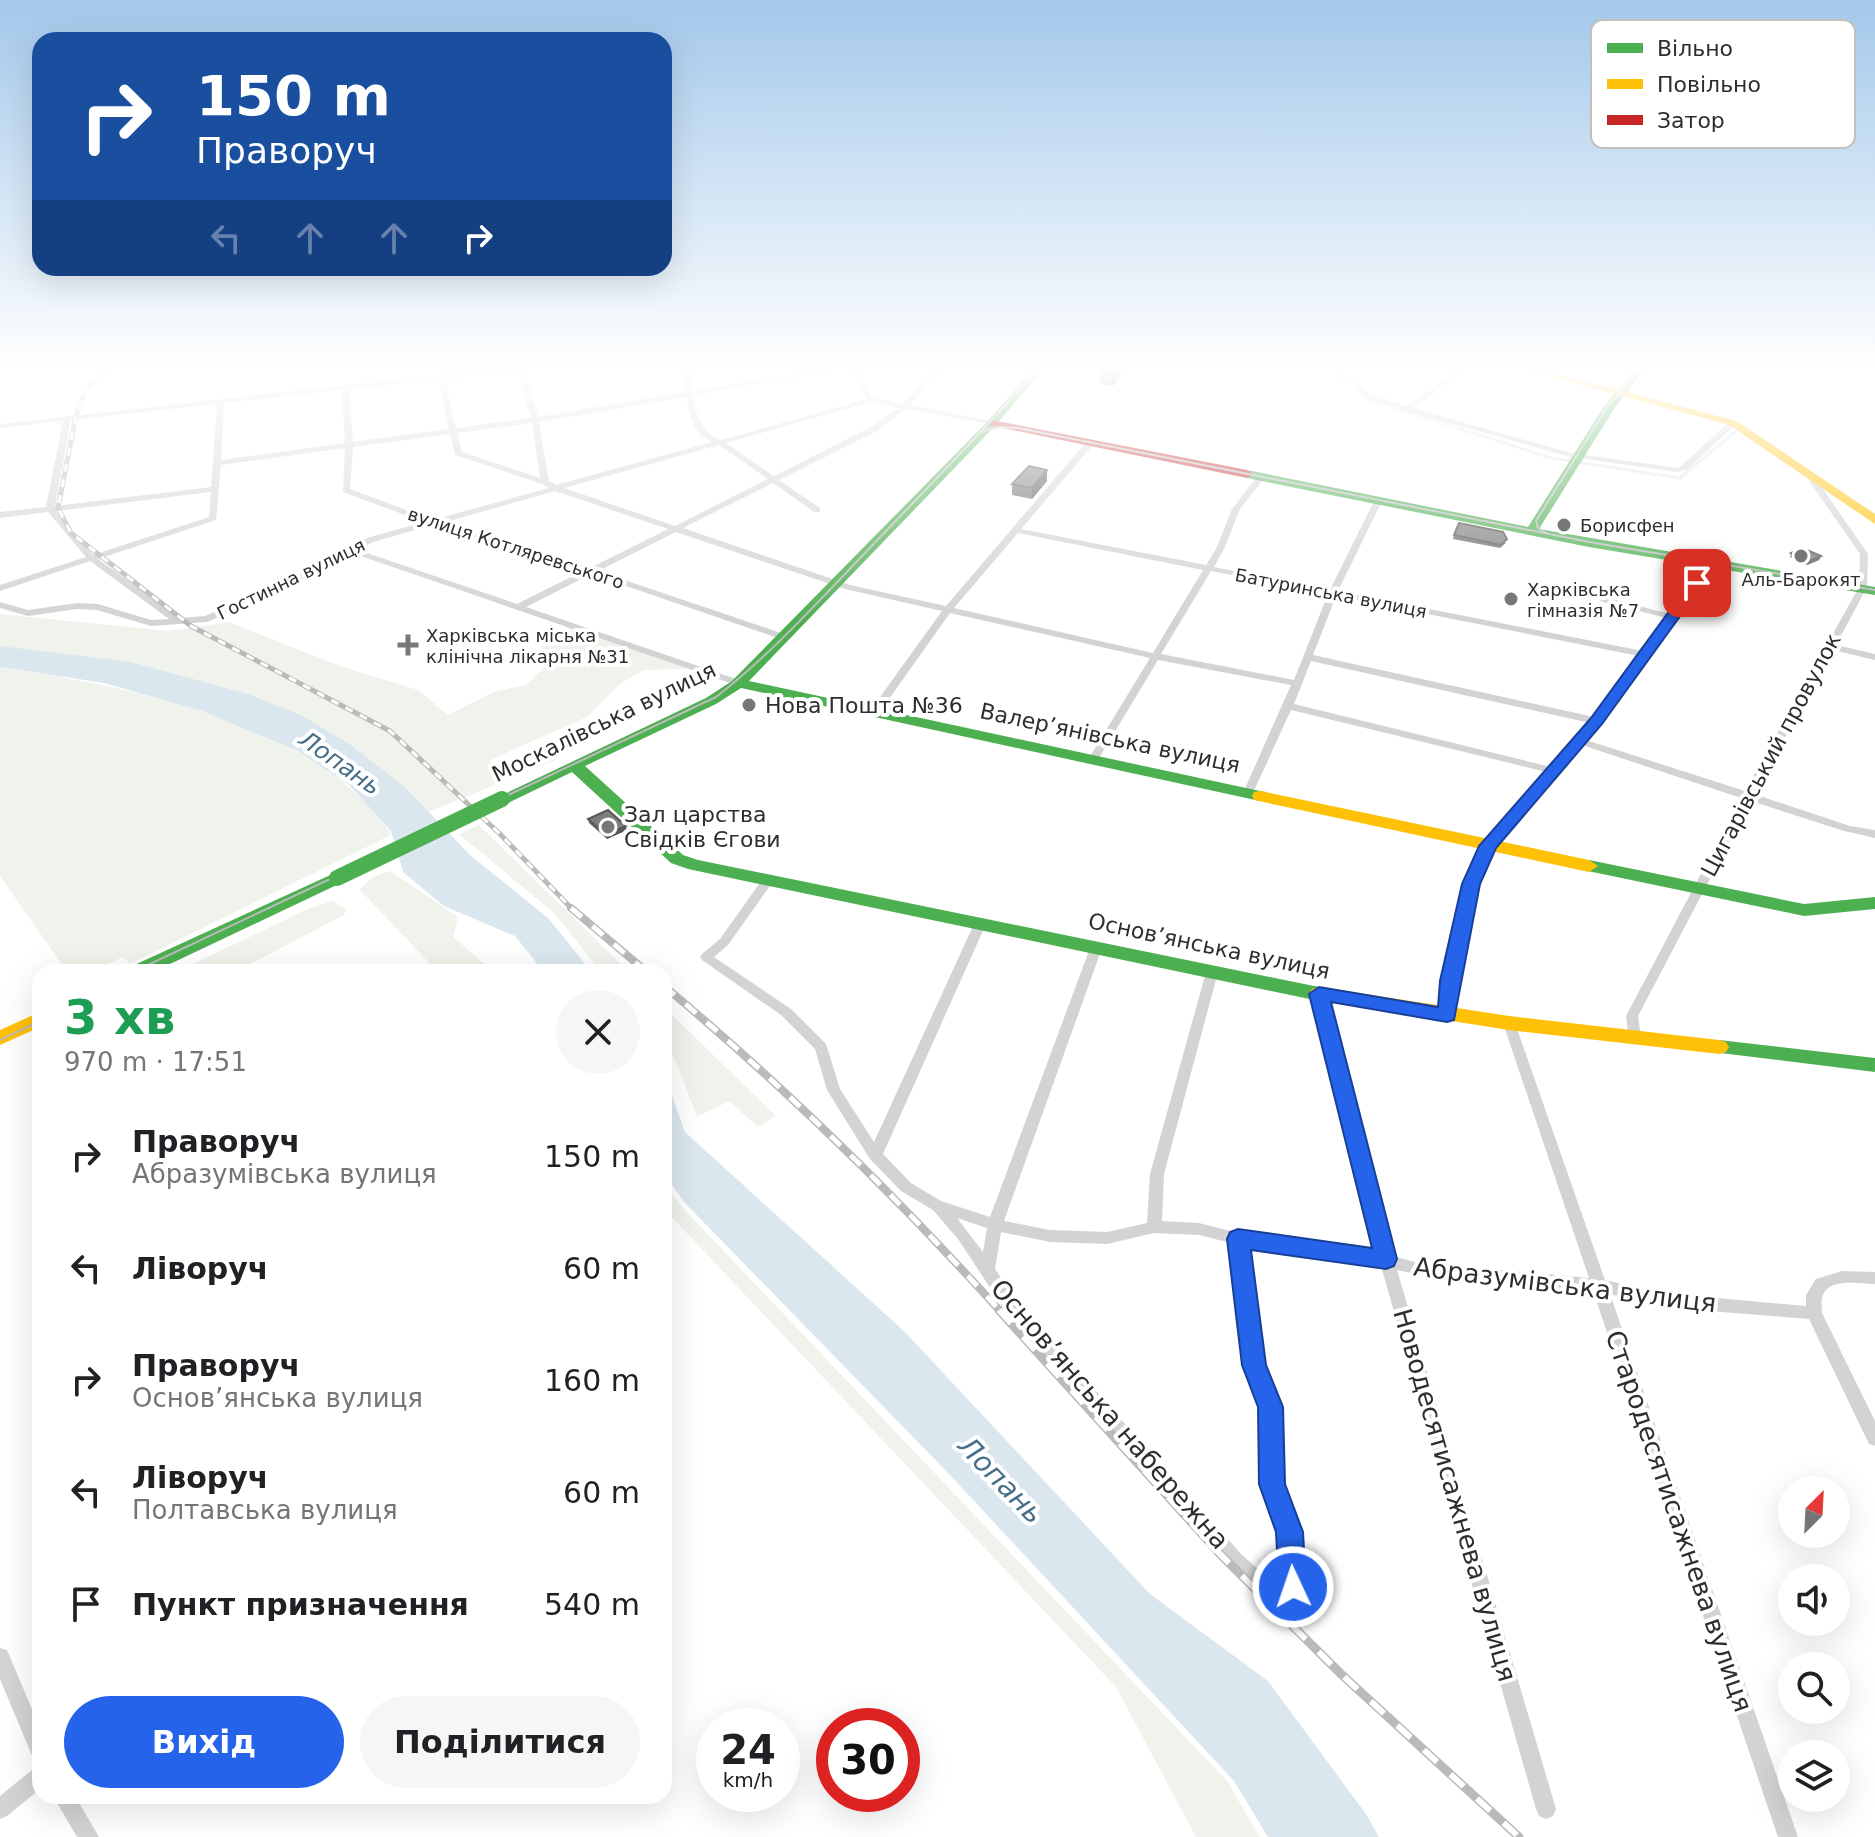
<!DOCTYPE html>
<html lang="uk">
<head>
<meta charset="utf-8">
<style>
	:root { --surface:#fff; --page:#f6f6f6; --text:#202124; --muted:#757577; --accent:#2563eb }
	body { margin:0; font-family:"DejaVu Sans",sans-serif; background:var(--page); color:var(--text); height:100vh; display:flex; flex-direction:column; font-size:30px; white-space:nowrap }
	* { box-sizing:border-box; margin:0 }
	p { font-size:26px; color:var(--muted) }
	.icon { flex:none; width:44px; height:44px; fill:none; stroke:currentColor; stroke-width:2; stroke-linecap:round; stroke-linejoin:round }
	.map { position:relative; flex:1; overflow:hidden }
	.sheet { position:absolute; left:32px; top:964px; width:640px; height:840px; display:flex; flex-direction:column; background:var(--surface); border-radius:24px; box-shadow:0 8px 32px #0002 }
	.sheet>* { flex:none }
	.hud { position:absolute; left:32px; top:32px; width:640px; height:244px; border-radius:24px; box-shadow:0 8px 32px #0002; background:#1a4fa0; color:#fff; overflow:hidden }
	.needle { width:52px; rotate:24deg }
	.controls { position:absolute; left:1778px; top:1476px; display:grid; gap:16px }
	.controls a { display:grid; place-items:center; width:72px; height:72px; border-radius:50%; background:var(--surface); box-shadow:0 8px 32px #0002; font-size:40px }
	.speed { position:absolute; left:696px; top:1708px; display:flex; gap:16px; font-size:40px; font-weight:700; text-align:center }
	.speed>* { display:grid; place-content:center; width:104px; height:104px; border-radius:50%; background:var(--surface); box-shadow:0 8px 32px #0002; line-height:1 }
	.speed small { font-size:20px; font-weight:400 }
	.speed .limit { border:12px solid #d22; background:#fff; color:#111 }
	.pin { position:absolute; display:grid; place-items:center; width:68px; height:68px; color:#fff; margin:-34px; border-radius:16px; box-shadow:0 4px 12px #0006 }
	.me { position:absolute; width:88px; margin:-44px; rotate:357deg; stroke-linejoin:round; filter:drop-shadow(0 0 6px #0008) }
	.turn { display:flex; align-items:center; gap:28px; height:168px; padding:0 32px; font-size:36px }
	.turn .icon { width:104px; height:104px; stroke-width:2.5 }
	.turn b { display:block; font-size:56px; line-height:68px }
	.lanes { display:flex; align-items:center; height:76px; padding:0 32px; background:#0003; justify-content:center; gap:40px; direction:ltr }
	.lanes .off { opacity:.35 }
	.round { display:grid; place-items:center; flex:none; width:84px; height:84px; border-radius:42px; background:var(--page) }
	.headline { display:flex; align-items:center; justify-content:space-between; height:136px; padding:0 32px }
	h1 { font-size:48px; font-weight:600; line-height:60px; color:#1e9e55 }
	.primary-button { display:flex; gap:16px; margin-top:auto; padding:16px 32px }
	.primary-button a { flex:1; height:92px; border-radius:48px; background:var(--accent); color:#fff; font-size:32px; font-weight:600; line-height:92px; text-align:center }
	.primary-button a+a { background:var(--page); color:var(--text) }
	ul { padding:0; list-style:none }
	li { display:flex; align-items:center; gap:24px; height:112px; padding:0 32px }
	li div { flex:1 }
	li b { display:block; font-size:30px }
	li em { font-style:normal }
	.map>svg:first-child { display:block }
</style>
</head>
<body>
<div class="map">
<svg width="1875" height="1837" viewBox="0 0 1875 1837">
	<rect width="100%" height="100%" fill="#fff"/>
	<g fill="#f0f3ec">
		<path d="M0 614 169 631 229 622 340 666 418 690 448 715 496 691 526 685 552 660 541 647 570 624 653 653 686 669 644 670 621 683 587 717 490 760 495 770 549 751 558 759 429 812 405 787 351 745 303 716 0 646Z"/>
		<path d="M0 667C116 685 288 716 369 807 376 816 387 825 391 835L130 964 123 957 90 972H67L0 876Z"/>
		<path d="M479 825 629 972H601L554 913 459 834Z"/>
		<path d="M390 871 458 917 453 937 494 972H438L360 890 372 877Z"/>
		<path d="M333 901 346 909 344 915 235 972H176L310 908Z"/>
		<path d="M664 1007 776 1116 758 1127 729 1101 697 1117 675 1059 664 1047Z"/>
		<path d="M664 1182 681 1206 1227 1781 1260 1837H1196L1116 1687 664 1209Z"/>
	</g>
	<g fill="#dbe7ee">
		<path d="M0 646 131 662 248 694 303 716 351 745 405 787 470 855 548 918 592 972H544L515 936 444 906 403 872 391 831 348 784 296 750 202 711 104 683 0 667Z"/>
		<path d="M664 1073 685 1132 904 1331 1150 1594 1268 1681 1366 1814 1379 1837H1268L1234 1781 950 1475 685 1203 664 1174Z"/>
	</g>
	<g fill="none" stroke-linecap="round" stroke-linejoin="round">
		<path stroke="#dbe7ee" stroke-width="3" d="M1366 398 1551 458 1680 478 1735 432"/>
		<g fill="#d3d3d3" fill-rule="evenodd">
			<path d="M516 366H544L524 370 538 417 685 392 683 366H689L692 391 843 366H856L874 398 903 404 938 366H944L910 405 992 421H995V425L906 409 877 431 779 480 820 508V512H814L773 483 683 528 850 585 946 606 1087 441H1090L1094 443 1093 445 1021 529 1206 565 1216 549 1232 509 1259 474H1262L1266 476 1240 509 1224 549 1214 567 1330 590 1375 499 1379 497 1383 499 1338 591 1643 651 1667 618 1606 603 1586 594V590H1592L1612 599 1670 614 1708 562H1714L1715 564 1651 654 1650 657 1648 658 1601 723 1586 740 1745 791 1859 587 1860 554 1807 478 1814 476 1868 554 1867 587 1836 645 1875 654V660L1833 650 1754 794 1850 826 1875 830V838L1844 831 1751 801 1638 1016 1641 1037 1639 1040H1629L1626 1016 1741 798 1582 745 1493 847 1477 884 1456 981 1453 1015 1452 1018H1442L1441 1015 1444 981 1465 884 1484 843 1547 772 1291 710 1253 793 1252 795H1244L1243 793 1291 685 1158 660 1099 758 1094 761 1089 758 1150 658 950 613 879 713H871L870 711 942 611 845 589 676 532 598 571 787 635V639H781L591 574 526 607 742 681V685H736L352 553 292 586 207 622 151 626 97 610 77 609 28 616 0 608V602L28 610 77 603 98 604 151 620 169 619 90 561 0 591V585L86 557 48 512 0 518V512L46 507 63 421 0 428V424ZM851 368 867 399 721 440C701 433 696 415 693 395ZM517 371 531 418 456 428 445 379ZM438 380 449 429 353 442 349 389ZM342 390 345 443 221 460 224 403ZM686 397C689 415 694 434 712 442L556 485 549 481 539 422ZM871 402 899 408 871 427 774 476 726 443ZM217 404 211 487 55 506 71 420ZM532 423 540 478 462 452 457 433ZM450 434 455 455 542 484 549 488 433 520 350 489 353 447ZM719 445 768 479 675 526 564 488ZM345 448 343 492 424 522 367 538 286 582 205 616 180 618 98 559 216 520 221 465ZM555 491 668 529 590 568 442 523ZM211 492 209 517 93 555 56 511ZM432 525 583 571 517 604 358 550 373 542ZM1018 533 1203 570 1153 653 954 608ZM1211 571 1328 594 1294 680 1161 654ZM1336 596 1639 656 1594 717 1313 655ZM1311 661 1590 723 1551 767 1294 704Z"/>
			<path d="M1329 366H1336L1371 394 1406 406 1465 366H1472L1413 408 1571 453 1678 468 1681 466 1730 421 1737 423 1687 470 1678 472 1570 457 1382 404 1365 398Z"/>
			<path d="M768 876 772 877 774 880 772 883 728 945 714 957 791 1009 826 1044 840 1089 874 1142 974 924 980 920 986 924 883 1154 911 1183 941 1201 990 1217 1090 948 1096 944 1102 948 1004 1221 1050 1230 1107 1232 1147 1223 1150 1174 1206 972 1212 968 1218 972 1164 1174 1162 1221 1199 1223 1238 1233 1360 1249 1377 1253 1313 994 1315 991H1323L1325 994 1393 1256 1415 1262 1589 1278 1503 1023 1504 1020H1514L1515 1023 1605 1280 1661 1293 1806 1306V1295L1816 1279 1842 1271 1875 1272V1284C1861 1284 1832 1278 1824 1293 1820 1299 1822 1306 1822 1313L1875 1421V1446L1869 1444 1809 1319 1661 1307 1610 1294 1798 1837H1778L1593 1291 1415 1274 1397 1270 1556 1809 1553 1816 1546 1819 1539 1816 1536 1809 1381 1266 1360 1261 1246 1246 1262 1365 1279 1407 1281 1484 1299 1532 1303 1614 1300 1620 1294 1623 1288 1620 1230 1567 1010 1318 958 1239 933 1210 901 1191 870 1159 827 1090 815 1049 781 1015 702 960 700 957 702 954 720 939 764 877ZM957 1218 987 1228 983 1252ZM1001 1232 1050 1242 1107 1244 1154 1233 1199 1235 1231 1243 1246 1365 1263 1407V1484L1281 1532 1284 1592 1242 1555 1022 1308 995 1269Z"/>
			<path d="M0 1648 7 1650 40 1728V1761L33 1758 0 1679Z"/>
			<path d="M40 1766V1789L7 1816 0 1819V1796L33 1769Z"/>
			<path d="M53 1796H75L99 1837H77Z"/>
		</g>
		<g fill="#4caf50" fill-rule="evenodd">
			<path d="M1036 366H1046L996 425 749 681 1260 791 1266 792 1268 796 1266 800 1260 801 741 688 716 704 585 766 683 855 698 860 1319 987 1326 989 1329 994 1326 999 1319 1001 688 869 671 863 572 772 508 803 502 804 494 799 706 698 732 681 988 421Z"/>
			<path d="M1637 366H1647L1614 409 1539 529 1875 587V595L1589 547 1247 478 1241 474 1247 470 1528 527 1603 408Z"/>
			<path d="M1589 860 1804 904 1875 897V909L1804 916 1583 870 1580 866 1583 862Z"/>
			<path d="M337 872 343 874 346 878 343 882 153 972H128L130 967Z"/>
			<path d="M1719 1040 1875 1058V1072L1712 1052 1709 1047 1712 1042Z"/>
		</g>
		<g fill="#ffc107" fill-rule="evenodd">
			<path d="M1511 366H1527L1737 421 1875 514V524L1729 425Z"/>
			<path d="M1260 791 1589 860 1598 866 1589 872 1254 800 1252 796 1254 792Z"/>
			<path d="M1319 987 1509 1016 1719 1040 1726 1042 1729 1047 1726 1052 1719 1054 1509 1030 1312 999 1309 994 1312 989Z"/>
			<path d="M40 1012V1027L0 1045V1030Z"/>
		</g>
		<path fill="#c62828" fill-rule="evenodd" d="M992 420 1247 470 1253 474 1247 478 988 425 986 423Z"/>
		<g stroke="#bababa" stroke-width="2">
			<path d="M984 431 1000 427 1018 428 1589 542 1875 590"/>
			<path d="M1548 534 1538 528 1536 521 1607 407 1641 366"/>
			<path d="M133 972 716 697C770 655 817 603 865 553 924 491 984 431 1040 366"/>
			<path d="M0 1040 40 1021"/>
		</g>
		<g stroke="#bababa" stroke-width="5">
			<path id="rail-far2" d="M112 366 86 389 76 416 58 508 71 533 191 626 390 731 499 833 573 910"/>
		</g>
		<g stroke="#bababa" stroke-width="8">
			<g id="rail-far1">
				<path d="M571 908 647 972"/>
				<path d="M664 986C784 1086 897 1197 1001 1312"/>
			</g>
		</g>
		<g stroke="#bababa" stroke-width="9">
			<path id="rail" d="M999 1310 1220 1554 1341 1674 1519 1837"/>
		</g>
		<use href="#rail-far2" stroke="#fff" stroke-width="3" stroke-dasharray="8" stroke-linecap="butt"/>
		<use href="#rail-far1" stroke="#fff" stroke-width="5" stroke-dasharray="14" stroke-linecap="butt"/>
		<use href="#rail" stroke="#fff" stroke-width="6" stroke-dasharray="18" stroke-linecap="butt"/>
		<path stroke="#4caf50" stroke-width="16" d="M337 878 502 799"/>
	</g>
	<g fill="#6c6c6c">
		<path d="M1101 370 1122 373 1113 386 1100 384Z"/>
		<path d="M1047 470V481L1032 499 1012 495V484Z"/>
		<path d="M1454 535 1506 543 1500 548 1453 539Z"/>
		<path d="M1791 553 1821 556 1819 560 1807 565 1790 557Z"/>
		<path d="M588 819 627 830 607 839 589 823Z"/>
	</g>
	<g fill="#585858">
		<path d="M1119 366H1122V373L1113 386 1114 372Z"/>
		<path d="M1047 470V481L1032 499V488Z"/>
		<path d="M1821 556 1819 560 1807 565 1809 561Z"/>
		<path d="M626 826 627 830 607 839 606 835Z"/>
	</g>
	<g fill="#7e7e7e" stroke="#585858" stroke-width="2">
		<path d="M1104 366H1119L1114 372 1101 370Z"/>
		<path d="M1029 466 1047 470 1032 488 1012 484Z"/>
		<path d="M1459 523 1503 532 1507 539 1501 545 1454 535Z"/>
		<path d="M1802 548 1821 556 1809 561 1791 553Z"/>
		<path d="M608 810 626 826 606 835 588 819Z"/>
	</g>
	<linearGradient id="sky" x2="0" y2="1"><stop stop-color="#a3c8ea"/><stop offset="0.59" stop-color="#fff"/><stop offset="1" stop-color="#fff" stop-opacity="0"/></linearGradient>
	<rect width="1875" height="623" fill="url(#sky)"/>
	<path fill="#2563eb" stroke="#184099" stroke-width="2" d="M1692 580 1704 583 1602 724 1496 848 1480 884 1454 1020 1447 1022 1331 1002 1397 1259 1394 1266 1386 1269 1251 1250 1266 1365 1283 1407 1285 1484 1303 1532 1306 1587 1302 1596 1293 1601 1283 1596 1279 1587 1276 1532 1259 1484 1258 1407 1242 1365 1227 1239 1230 1232 1238 1229 1372 1248 1309 994 1319 987 1438 1007 1440 981 1462 884 1479 846 1591 718Z"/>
	<g fill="#777" stroke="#fff" stroke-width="3">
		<circle cx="1564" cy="525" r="8"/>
		<circle cx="1801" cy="556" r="8"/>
		<circle cx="1511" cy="599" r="8"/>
		<path d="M404 633h8v8h8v8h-8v8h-8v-8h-8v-8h8z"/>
		<circle cx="749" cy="705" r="8"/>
		<circle cx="608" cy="827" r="8"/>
	</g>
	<g text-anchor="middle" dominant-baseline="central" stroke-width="8" stroke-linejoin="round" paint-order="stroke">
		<g font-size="18" fill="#2e2e2e" stroke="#fff" text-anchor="start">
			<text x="1580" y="525">Борисфен</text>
			<text x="1801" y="579" text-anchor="middle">Аль-Барокят</text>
			<text x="1527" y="589">Харківська<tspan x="1527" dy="21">гімназія №7</tspan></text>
			<text x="426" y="635">Харківська міська<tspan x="426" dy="21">клінічна лікарня №31</tspan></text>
		</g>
		<g font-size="18" fill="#2e2e2e" stroke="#fff">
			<text transform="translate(516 548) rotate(18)">вулиця Котляревського</text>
			<text transform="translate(291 579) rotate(-26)">Гостинна вулиця</text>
			<text transform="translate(1331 593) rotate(11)">Батуринська вулиця</text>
		</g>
		<g font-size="22" fill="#2e2e2e" stroke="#fff" text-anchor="start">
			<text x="765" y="705">Нова Пошта №36</text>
			<text x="624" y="814">Зал царства<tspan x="624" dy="25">Свідків Єгови</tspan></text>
		</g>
		<g font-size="22" fill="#2e2e2e" stroke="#fff">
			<text transform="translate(604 722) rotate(-26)">Москалівська вулиця</text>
			<text transform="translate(1110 738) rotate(12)">Валер’янівська вулиця</text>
			<text transform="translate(1771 755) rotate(-62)">Цигарівський провулок</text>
			<text transform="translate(1209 946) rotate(12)">Основ’янська вулиця</text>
		</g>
		<g font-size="24" font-style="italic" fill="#456f86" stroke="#fff">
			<text transform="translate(340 763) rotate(35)">Лопань</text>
		</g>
		<g font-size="26" fill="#2e2e2e" stroke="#fff">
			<text transform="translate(1565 1285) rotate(7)">Абразумівська вулиця</text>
			<text transform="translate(1110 1414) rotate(49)">Основ’янська набережна</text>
			<text transform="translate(1455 1495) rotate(74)">Новодесятисажнева вулиця</text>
			<text transform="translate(1679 1521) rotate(71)">Стародесятисажнева вулиця</text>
		</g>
		<g font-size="28" font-style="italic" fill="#456f86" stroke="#fff">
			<text transform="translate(1001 1480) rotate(46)">Лопань</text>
		</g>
	</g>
	<rect x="1591" y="20" width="264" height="128" rx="12" fill="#fff" stroke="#c0c0c0" stroke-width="2"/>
	<rect x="1607" y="43" width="36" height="10" fill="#4caf50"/>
	<rect x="1607" y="79" width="36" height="10" fill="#ffc107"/>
	<rect x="1607" y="115" width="36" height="10" fill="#c62828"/>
	<g font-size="22" fill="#2e2e2e">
		<text x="1657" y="56">Вільно</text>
		<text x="1657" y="92">Повільно</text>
		<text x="1657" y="128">Затор</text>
	</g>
</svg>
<div class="controls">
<a><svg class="needle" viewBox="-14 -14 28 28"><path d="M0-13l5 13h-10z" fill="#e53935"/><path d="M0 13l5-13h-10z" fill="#757577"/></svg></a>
<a><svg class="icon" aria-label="sound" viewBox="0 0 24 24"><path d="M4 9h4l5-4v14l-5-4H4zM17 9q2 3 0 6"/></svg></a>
<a><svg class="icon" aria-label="search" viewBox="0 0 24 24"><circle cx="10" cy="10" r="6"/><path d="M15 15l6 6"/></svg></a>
<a><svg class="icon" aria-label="layers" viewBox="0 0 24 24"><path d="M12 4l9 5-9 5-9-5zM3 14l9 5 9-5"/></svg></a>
</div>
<div class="speed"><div>24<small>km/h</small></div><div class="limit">30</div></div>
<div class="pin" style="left:1697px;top:583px;background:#d93025"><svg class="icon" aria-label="arrive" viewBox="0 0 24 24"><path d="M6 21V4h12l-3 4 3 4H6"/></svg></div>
<svg class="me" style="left:1293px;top:1587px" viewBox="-20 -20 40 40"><circle r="17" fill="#2563eb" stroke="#fff" stroke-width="3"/><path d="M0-11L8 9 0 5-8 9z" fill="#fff"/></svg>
<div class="hud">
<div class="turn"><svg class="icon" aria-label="right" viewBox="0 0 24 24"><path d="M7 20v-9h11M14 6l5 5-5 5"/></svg><div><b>150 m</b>Праворуч</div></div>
<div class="lanes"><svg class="icon off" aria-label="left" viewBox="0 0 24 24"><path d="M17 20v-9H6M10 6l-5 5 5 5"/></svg><svg class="icon off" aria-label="ahead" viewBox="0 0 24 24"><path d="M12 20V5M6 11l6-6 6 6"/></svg><svg class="icon off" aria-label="ahead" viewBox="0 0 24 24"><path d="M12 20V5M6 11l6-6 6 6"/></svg><svg class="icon" aria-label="right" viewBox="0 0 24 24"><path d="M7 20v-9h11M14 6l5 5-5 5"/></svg></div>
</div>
<section class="sheet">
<div class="headline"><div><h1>3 хв</h1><p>970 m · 17:51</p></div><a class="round"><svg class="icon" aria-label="close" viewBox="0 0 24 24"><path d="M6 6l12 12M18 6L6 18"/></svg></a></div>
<ul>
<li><svg class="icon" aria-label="right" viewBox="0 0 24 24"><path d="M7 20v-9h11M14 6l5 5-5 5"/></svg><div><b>Праворуч</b><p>Абразумівська вулиця</p></div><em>150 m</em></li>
<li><svg class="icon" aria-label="left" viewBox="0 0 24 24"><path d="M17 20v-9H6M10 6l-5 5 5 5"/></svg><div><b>Ліворуч</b></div><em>60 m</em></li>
<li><svg class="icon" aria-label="right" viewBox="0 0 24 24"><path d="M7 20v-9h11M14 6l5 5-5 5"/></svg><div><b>Праворуч</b><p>Основ’янська вулиця</p></div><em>160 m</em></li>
<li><svg class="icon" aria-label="left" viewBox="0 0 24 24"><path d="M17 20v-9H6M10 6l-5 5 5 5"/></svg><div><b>Ліворуч</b><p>Полтавська вулиця</p></div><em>60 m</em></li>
<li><svg class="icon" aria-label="arrive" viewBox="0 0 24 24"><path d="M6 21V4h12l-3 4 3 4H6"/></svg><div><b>Пункт призначення</b></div><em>540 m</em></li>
</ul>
<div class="primary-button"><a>Вихід</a><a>Поділитися</a></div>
</section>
</div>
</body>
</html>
